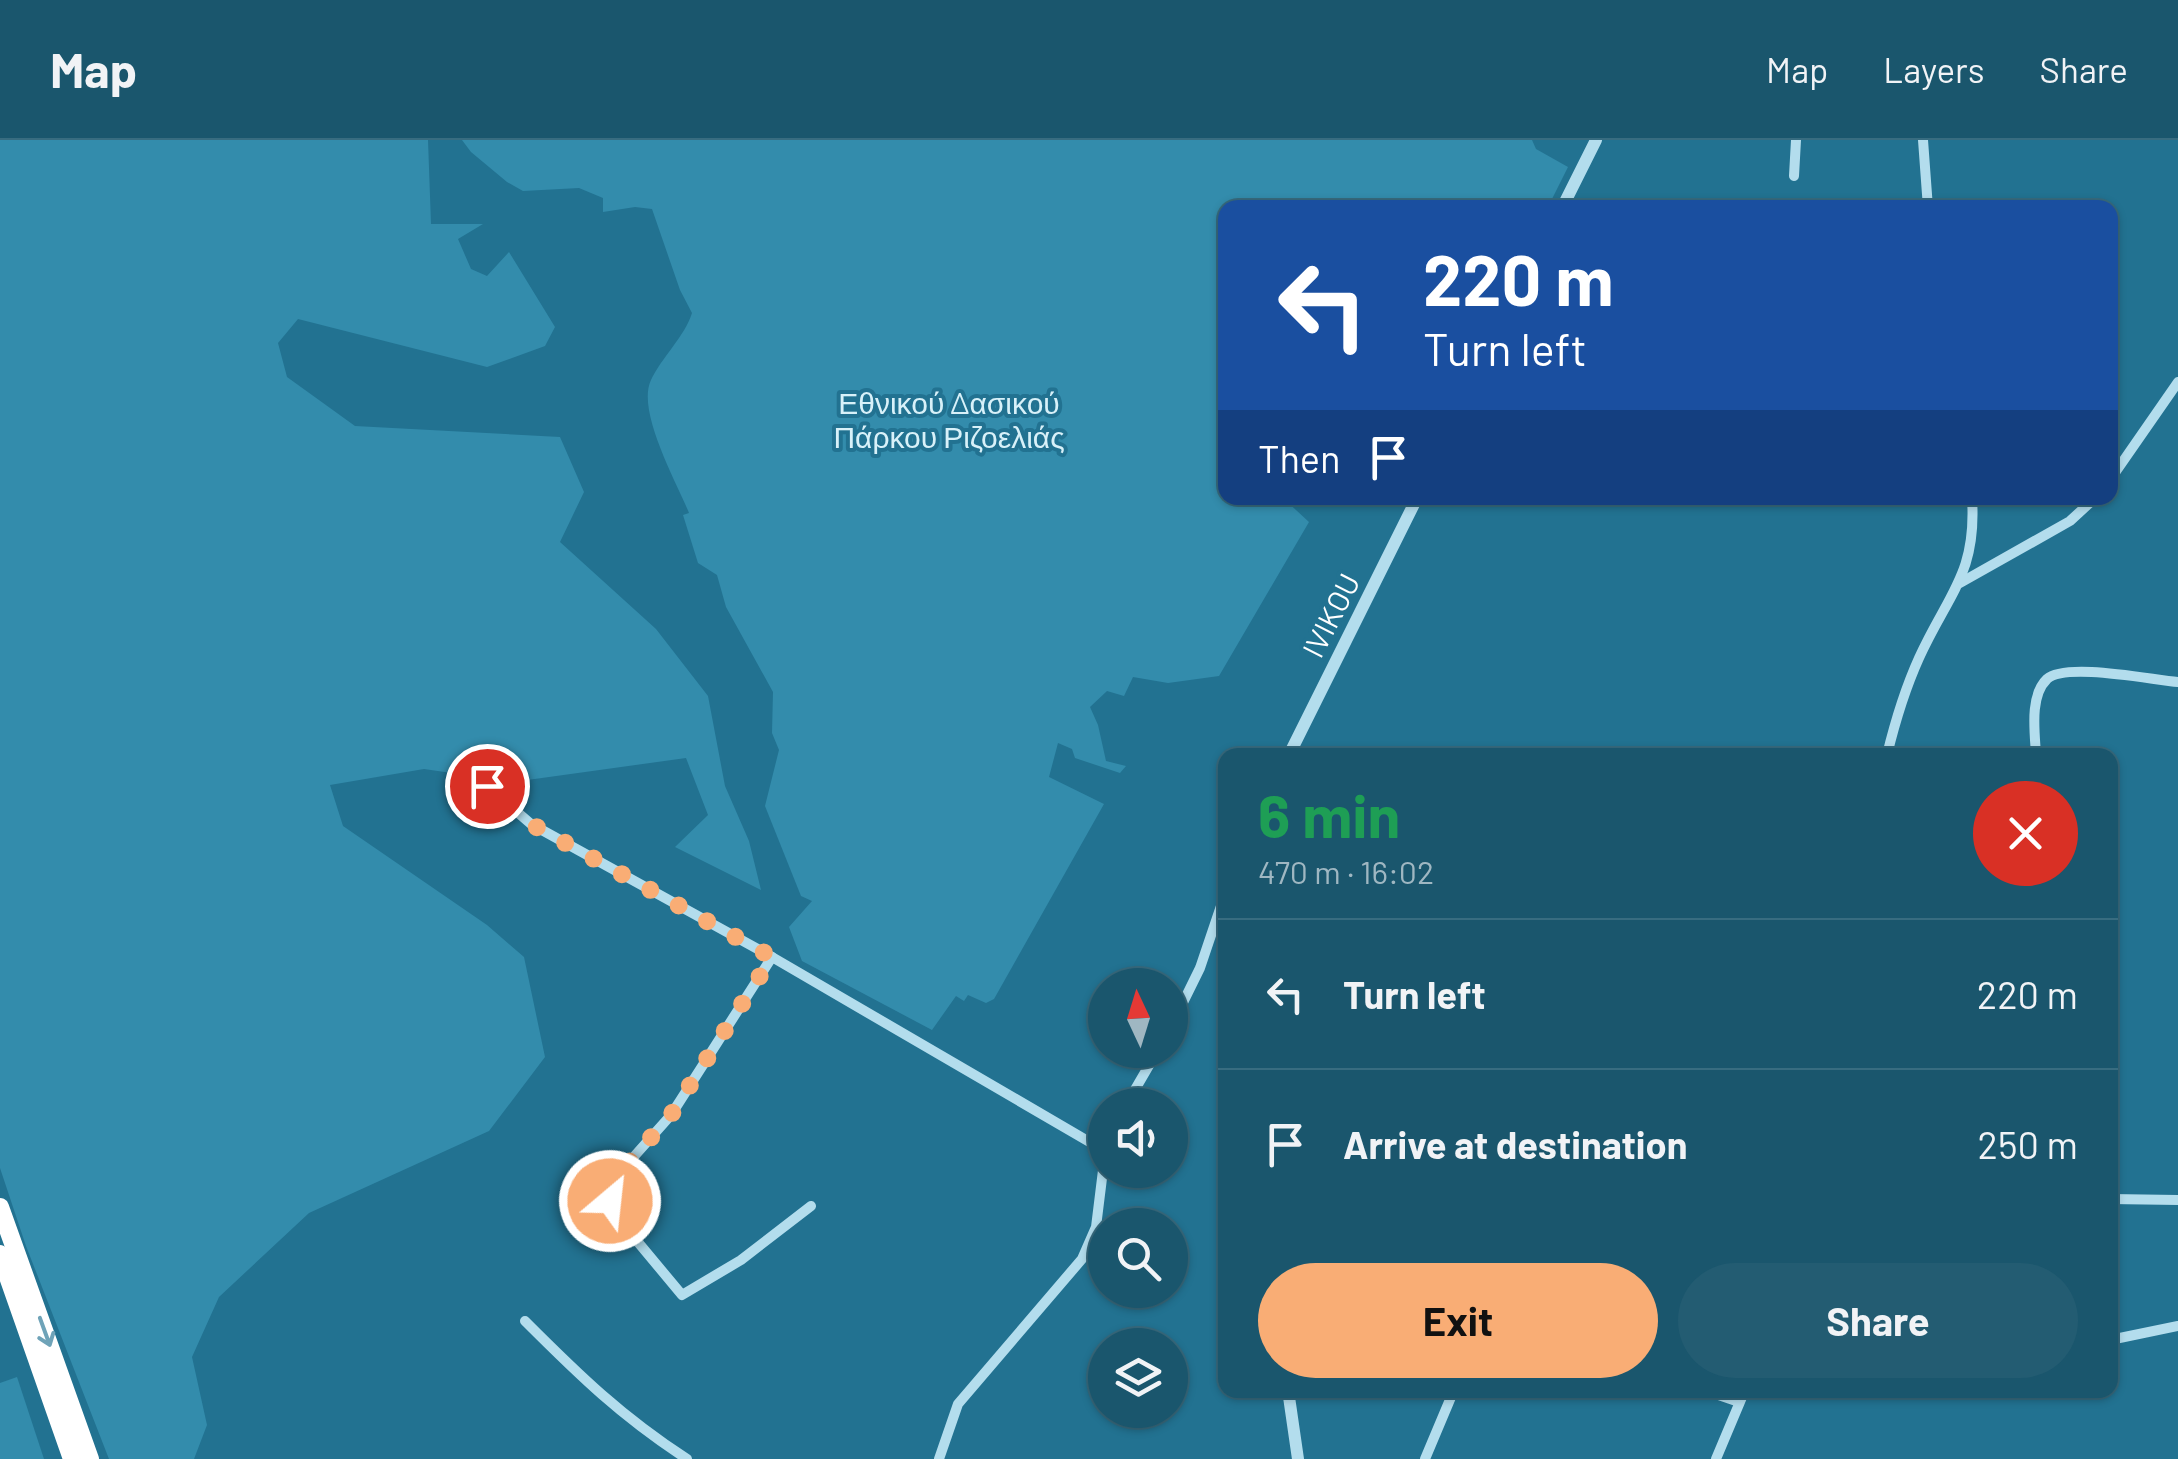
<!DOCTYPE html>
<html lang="en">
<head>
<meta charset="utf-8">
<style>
	:root { --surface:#1a566d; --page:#235c72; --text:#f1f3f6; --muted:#9fb7c2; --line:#386c80; --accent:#f9ad75 }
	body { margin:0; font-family:Barlow,sans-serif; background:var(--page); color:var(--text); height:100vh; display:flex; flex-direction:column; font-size:38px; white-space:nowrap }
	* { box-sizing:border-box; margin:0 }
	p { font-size:32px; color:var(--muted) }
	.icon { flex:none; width:55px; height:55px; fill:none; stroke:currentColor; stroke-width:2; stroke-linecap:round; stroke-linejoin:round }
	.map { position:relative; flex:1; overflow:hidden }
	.sheet { position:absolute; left:1218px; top:608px; width:900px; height:650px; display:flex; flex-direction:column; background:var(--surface); border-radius:20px; box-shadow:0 2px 8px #0004,0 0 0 2px var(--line) }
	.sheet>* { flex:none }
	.guide { position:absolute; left:1218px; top:60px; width:900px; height:305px; border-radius:20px; box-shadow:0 2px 8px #0004,0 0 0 2px var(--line); background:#1a4fa0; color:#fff; overflow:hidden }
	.needle { width:65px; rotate:356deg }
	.controls { position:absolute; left:1088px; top:828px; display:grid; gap:20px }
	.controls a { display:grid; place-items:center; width:100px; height:100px; border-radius:50%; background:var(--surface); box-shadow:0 2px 8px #0004,0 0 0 2px var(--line); font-size:50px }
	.pin { position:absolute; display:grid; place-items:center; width:85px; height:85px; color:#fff; margin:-42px; border:5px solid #fff; border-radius:50%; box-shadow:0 2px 10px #0007 }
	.me { position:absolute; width:110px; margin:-55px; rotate:28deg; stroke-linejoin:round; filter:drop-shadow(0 0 8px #0008) }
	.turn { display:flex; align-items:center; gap:35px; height:210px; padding:0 40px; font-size:45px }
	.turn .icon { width:130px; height:130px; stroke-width:2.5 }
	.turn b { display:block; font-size:70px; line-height:85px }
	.then { display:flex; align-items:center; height:95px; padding:0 40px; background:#0003; gap:20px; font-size:38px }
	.round { display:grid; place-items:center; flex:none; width:105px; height:105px; border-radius:52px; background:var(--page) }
	.head { display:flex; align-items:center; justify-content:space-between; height:170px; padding:0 40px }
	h1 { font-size:60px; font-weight:700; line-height:75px; color:#1e9e55 }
	.primary-button { display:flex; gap:20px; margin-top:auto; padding:20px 40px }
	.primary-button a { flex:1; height:115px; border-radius:60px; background:var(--accent); color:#111; font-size:40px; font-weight:700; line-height:115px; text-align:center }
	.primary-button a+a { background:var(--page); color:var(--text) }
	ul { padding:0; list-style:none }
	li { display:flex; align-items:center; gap:30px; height:150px; padding:0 40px; border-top:2px solid var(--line) }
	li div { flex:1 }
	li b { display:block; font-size:38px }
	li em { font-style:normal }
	header { display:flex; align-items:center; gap:60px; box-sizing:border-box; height:140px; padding:0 50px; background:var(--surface); border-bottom:2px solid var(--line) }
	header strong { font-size:48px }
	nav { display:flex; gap:55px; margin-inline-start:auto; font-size:35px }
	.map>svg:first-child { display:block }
</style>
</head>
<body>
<header>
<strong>Map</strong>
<nav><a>Map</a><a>Layers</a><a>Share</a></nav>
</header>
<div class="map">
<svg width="2178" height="1319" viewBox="0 0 2178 1319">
	<rect width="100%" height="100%" fill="#227291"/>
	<g fill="#338cac">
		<path d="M0 0H428L431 84H483L458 99 471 129 487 136 509 112 555 187 545 206 487 227 298 179 278 203 287 237 355 286 560 297 584 352 560 402 656 489 708 556 725 646 749 701 761 750 675 707 708 675 686 618 513 642 424 629 330 645 343 686 487 785 524 817 545 917 489 991 309 1073 219 1157 192 1217 207 1285 194 1319H109L26 1106 0 1028Z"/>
		<path d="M462 0H1532L1536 9 1568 27 1548 67 1225 68V358H1283L1309 382 1219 536 1168 543 1133 537 1124 556 1107 551 1090 567 1098 585 1106 621 1126 626 1120 633 1075 618 1072 609 1058 603 1049 637 1104 664 994 859 986 863 968 855 964 861 956 856 932 890 802 821 789 787 812 761 801 756 765 666 779 610 772 593 773 552 726 467 717 435 698 423 683 375 689 373C677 343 636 271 651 240 662 217 685 196 692 173L680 150 652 69 635 67 603 72V58L579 48 523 51 507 42 471 12Z"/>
		<path d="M17 1237 44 1319H0V1243Z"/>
	</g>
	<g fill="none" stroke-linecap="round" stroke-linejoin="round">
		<g stroke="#b3dded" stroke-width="10">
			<path d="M1923 0 1928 68"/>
			<path d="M1794 36 1796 0"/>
			<path d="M2110 340 2178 242"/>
			<path d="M1960 443 2070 381 2095 358"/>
			<path d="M1887 615C1895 582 1905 549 1919 518 1948 454 1977 434 1972 358"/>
			<path d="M2036 615C2035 594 2029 556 2047 539 2066 522 2152 540 2178 542"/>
			<path d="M487 646 531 684 772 817 1105 1011"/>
			<path d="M772 817 671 975 622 1030 610 1061 617 1077 682 1155 741 1120 811 1066"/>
			<path d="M1170 889 1200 828 1225 754"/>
			<path d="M1126 965 1158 910"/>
			<path d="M2110 1059 2178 1060"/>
			<path d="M525 1181C580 1236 621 1276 687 1319"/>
			<path d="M2110 1200 2178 1186"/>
			<path d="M1704 1250 1739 1262"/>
			<path d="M939 1319 958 1264 1082 1119 1096 1087 1105 1014"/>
			<path d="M1425 1319 1454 1250"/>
			<path d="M1716 1319 1745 1250"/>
		</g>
		<g stroke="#b3dded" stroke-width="12">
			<path d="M1562 68 1596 0"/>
			<path d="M1289 615 1417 358"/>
			<path d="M1288 1250 1298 1319"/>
		</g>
		<g stroke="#fff" stroke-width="18">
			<path d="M0 1067 90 1319"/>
			<path d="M0 1114 72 1319"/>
		</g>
	</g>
	<defs><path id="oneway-shaft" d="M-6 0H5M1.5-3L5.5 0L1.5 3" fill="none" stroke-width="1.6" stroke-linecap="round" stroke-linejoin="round" transform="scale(2.5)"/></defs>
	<use stroke="#6fa3b8" href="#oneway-shaft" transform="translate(45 1192) rotate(70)"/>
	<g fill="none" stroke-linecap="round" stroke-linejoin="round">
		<path stroke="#f9ad75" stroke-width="18" stroke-dasharray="0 32.4" d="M487 646 531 684 772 817 671 975 622 1030 610 1061"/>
	</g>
	<g text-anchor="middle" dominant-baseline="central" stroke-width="8" stroke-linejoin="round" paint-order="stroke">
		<g font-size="30" fill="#d8f1f9" stroke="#227291">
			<text x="949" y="262">Εθνικού Δασικού<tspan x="949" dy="34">Πάρκου Ριζοελιάς</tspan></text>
		</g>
		<g font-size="30" fill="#fff" stroke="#227291">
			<text transform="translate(1330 475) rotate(-63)">IVIKOU</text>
		</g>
	</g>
</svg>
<div class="controls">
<a><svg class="needle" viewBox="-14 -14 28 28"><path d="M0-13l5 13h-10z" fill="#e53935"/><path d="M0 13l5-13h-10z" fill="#9fb7c2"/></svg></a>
<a><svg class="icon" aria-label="sound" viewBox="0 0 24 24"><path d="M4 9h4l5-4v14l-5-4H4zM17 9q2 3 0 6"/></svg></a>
<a><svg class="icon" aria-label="search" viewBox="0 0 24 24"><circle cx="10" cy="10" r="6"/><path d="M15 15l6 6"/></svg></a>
<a><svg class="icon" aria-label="layers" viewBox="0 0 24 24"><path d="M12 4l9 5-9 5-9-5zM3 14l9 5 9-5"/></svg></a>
</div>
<div class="pin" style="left:487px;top:646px;background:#d93025"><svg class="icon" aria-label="arrive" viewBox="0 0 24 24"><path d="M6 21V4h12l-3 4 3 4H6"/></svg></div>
<svg class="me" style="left:610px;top:1061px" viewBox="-20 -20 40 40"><circle r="17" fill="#f9ad75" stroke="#fff" stroke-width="3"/><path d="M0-11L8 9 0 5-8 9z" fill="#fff"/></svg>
<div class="guide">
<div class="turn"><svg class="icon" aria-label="left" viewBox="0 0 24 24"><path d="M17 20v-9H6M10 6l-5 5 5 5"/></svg><div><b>220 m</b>Turn left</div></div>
<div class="then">Then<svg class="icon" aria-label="arrive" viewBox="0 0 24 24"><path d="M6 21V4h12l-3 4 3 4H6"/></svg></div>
</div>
<section class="sheet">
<div class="head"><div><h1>6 min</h1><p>470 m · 16:02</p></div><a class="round" style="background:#d93025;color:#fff"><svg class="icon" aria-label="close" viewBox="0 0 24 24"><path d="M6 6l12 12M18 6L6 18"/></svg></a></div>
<ul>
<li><svg class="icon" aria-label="left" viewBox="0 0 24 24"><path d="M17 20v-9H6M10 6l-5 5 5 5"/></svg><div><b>Turn left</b></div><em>220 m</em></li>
<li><svg class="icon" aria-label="arrive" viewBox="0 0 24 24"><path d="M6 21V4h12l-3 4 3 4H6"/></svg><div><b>Arrive at destination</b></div><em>250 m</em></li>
</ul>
<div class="primary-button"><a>Exit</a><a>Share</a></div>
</section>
</div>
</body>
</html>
